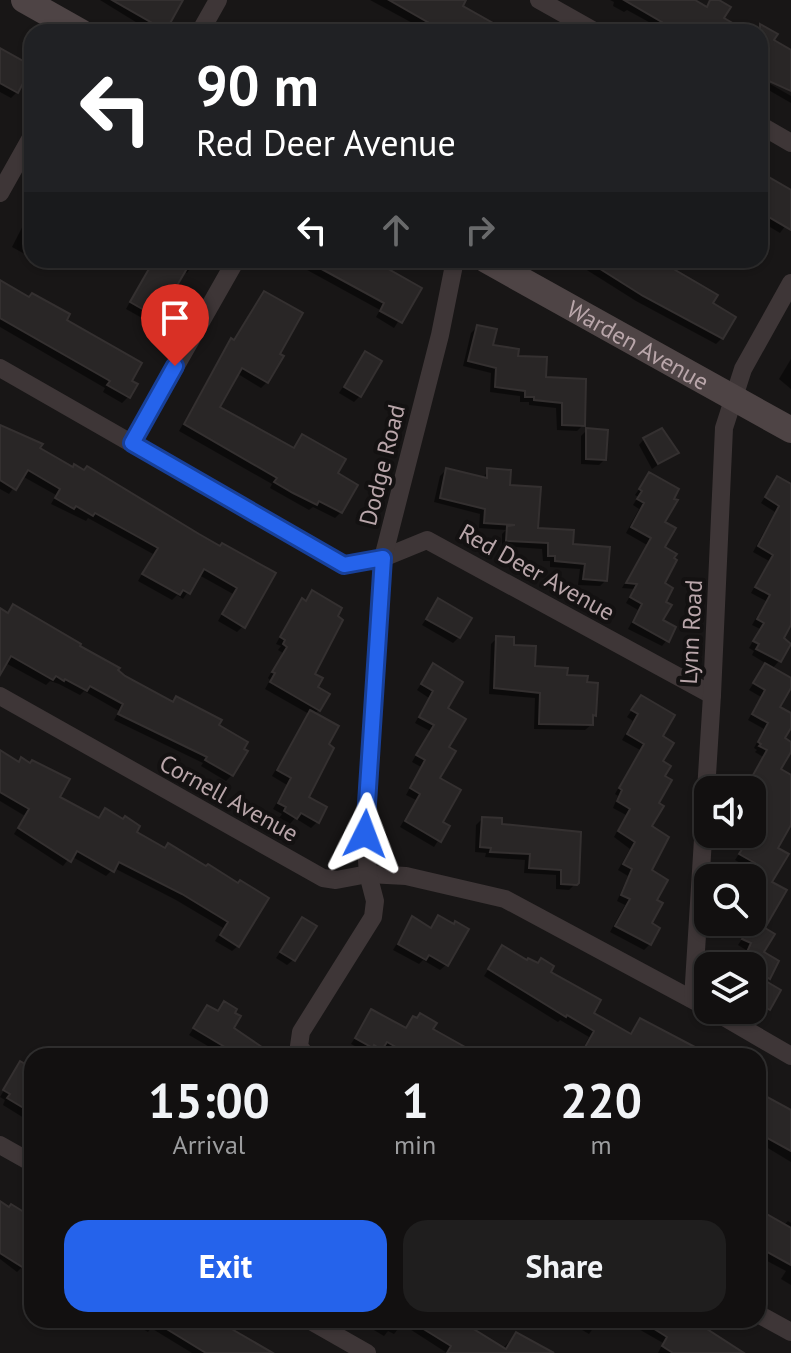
<!DOCTYPE html>
<html lang="en">
<head>
<meta charset="utf-8">
<style>
	:root { --surface:#121010; --page:#1f1e1e; --text:#f1f3f6; --muted:#9c9d9f; --line:#313030; --accent:#2563eb }
	body { margin:0; font-family:"PT Sans",sans-serif; background:var(--page); color:var(--text); height:100vh; display:flex; flex-direction:column; font-size:30px; white-space:nowrap }
	* { box-sizing:border-box; margin:0 }
	p { font-size:26px; color:var(--muted) }
	.icon { flex:none; width:44px; height:44px; fill:none; stroke:currentColor; stroke-width:2; stroke-linecap:round; stroke-linejoin:round }
	.map { position:relative; flex:1; overflow:hidden }
	.panel { position:absolute; left:24px; top:1048px; width:742px; height:280px; display:flex; flex-direction:column; background:var(--surface); border-radius:24px; box-shadow:0 2px 6px #0004,0 0 0 2px var(--line) }
	.panel>* { flex:none }
	.banner { position:absolute; left:24px; top:24px; width:744px; height:244px; border-radius:24px; box-shadow:0 2px 6px #0004,0 0 0 2px var(--line); background:#202124; color:#fff; overflow:hidden }
	.fabs { position:absolute; left:694px; top:776px; display:grid; gap:16px }
	.fabs a { display:grid; place-items:center; width:72px; height:72px; border-radius:16px; background:var(--surface); box-shadow:0 2px 6px #0004,0 0 0 2px var(--line); font-size:40px }
	.pin { position:absolute; display:grid; place-items:center; width:68px; height:68px; color:#fff; margin:-82px -34px; border-radius:50% 50% 50% 0; rotate:-45deg; box-shadow:0 0 8px #0007 }
	.pin .icon { rotate:45deg }
	.me { position:absolute; width:88px; margin:-44px; rotate:3deg; stroke-linejoin:round; filter:drop-shadow(0 0 6px #0008) }
	.turn { display:flex; align-items:center; gap:28px; height:168px; padding:0 40px; font-size:36px }
	.turn .icon { width:104px; height:104px; stroke-width:2.5 }
	.turn b { display:block; font-size:56px; line-height:68px }
	.lanes { display:flex; align-items:center; height:76px; padding:0 40px; background:#0003; justify-content:center; gap:40px; direction:ltr }
	.lanes .off { opacity:.35 }
	.eta { display:flex; justify-content:space-evenly; align-items:center; height:136px; text-align:center }
	.eta b { font-size:48px; font-weight:700; line-height:56px }
	.action { display:flex; gap:16px; margin-top:auto; padding:16px 40px }
	.action a { flex:1; height:92px; border-radius:24px; background:var(--accent); color:#fff; font-size:32px; font-weight:700; line-height:92px; text-align:center }
	.action a+a { background:var(--page); color:var(--text) }
	.map>svg:first-child { display:block }
</style>
</head>
<body>
<div class="map">
<svg width="791" height="1353" viewBox="0 0 791 1353">
	<rect width="100%" height="100%" fill="#181616"/>
	<g fill="#0007">
		<path d="M100 0H181L167 26 161 32H152Z"/>
		<path d="M370 0H449L496 27 512 32H429Z"/>
		<path d="M610 0H691L705 8 715 0 722 19 744 32H686L673 24 671 28 678 32H667L627 10 624 12 613 6 614 2Z"/>
		<path d="M0 49 17 92 11 98 0 92Z"/>
		<path d="M760 78 791 96V103L760 85Z"/>
		<path d="M760 175 791 193V218L780 233 760 221Z"/>
		<path d="M32 208V258L12 247Z"/>
		<path d="M153 260H197L187 273 183 271 151 323 126 309Z"/>
		<path d="M289 260H376L382 268 419 289 394 328 376 317 380 310Z"/>
		<path d="M571 260H651L710 304 722 338 716 344 636 301Z"/>
		<path d="M0 283 64 321 129 382 128 397 122 403 103 392 105 388 0 327Z"/>
		<path d="M264 293 277 355 267 382 261 388 238 374 218 407 292 450 302 437 335 474 341 512 335 518 313 507 309 510 270 488 272 484 179 431 226 347 232 341Z"/>
		<path d="M477 327 490 347 516 357 544 379 583 425 577 431 557 430 556 408 529 405V402H520V396L490 392 491 373 463 366 471 333Z"/>
		<path d="M365 353 360 396 354 402 339 393Z"/>
		<path d="M791 359V389L779 379Z"/>
		<path d="M0 427 198 536 273 574 243 626 237 632 218 621 233 594 199 575 183 599 177 595 172 600 138 581 153 554 88 518 86 521 51 504 56 495 22 476 9 494 0 489Z"/>
		<path d="M587 430 605 459 599 465 581 464V436Z"/>
		<path d="M644 439 676 452 652 469 639 445Z"/>
		<path d="M446 470 482 479 488 471 508 487 536 530 571 546 606 580 600 586 578 585 580 569 550 567V561H543L542 549 502 546V534L506 530 479 528 480 514 434 502 440 476Z"/>
		<path d="M649 475 663 523V602L660 621 667 640 662 646 628 629 638 610 626 603 634 589 622 588 647 545 626 533 639 509 633 505 638 497 635 495Z"/>
		<path d="M777 478 791 485V621L781 638 789 643 779 661 772 669 791 680 777 707 791 715V724L782 739 791 744V748L778 770 791 777V821L776 849 770 882 762 953 777 961 766 984 768 1009 762 1015 752 1009V966H739L746 950 738 945 752 924 749 922H752V878H746L751 869 735 860 752 834V790H744L763 757 755 752 757 750 754 748 764 729 748 720 761 697 749 690 767 664 752 655 754 651 749 648 760 629 752 625 766 601 751 593 769 561 753 552 775 512 761 503Z"/>
		<path d="M313 593 312 674 319 710 314 714 326 745 306 798 317 822 311 828 295 818 290 824 279 818 282 814 273 809 287 785 272 776 309 714 265 689 270 680 268 678 283 653 278 650 281 646 276 644 296 607Z"/>
		<path d="M438 601 459 637 453 643 422 625Z"/>
		<path d="M13 606 124 677 216 726 232 775 226 781 201 766 203 763 114 720 119 711 84 691 80 695 59 684 50 681 46 685 0 660V610L6 614Z"/>
		<path d="M497 638 511 647 533 668 585 684H596L594 715 591 725 585 730 534 729 535 698 489 694 491 644Z"/>
		<path d="M434 665 446 708 447 748 438 779 440 823 447 827 434 847 400 827 416 800 406 795 421 767 412 762 430 731 415 723 429 698 417 690Z"/>
		<path d="M641 697 660 737 662 777 650 827V944L644 950 610 932 625 905 617 901 628 876 618 870 630 849 614 837 626 815 613 808 618 796 615 794 640 750 622 740 633 721 627 717Z"/>
		<path d="M0 753 57 798 97 819 105 810 134 832 164 849 206 868 238 946 232 951 215 941 223 928 176 900 114 868 106 876 71 856 63 866 14 834 25 816 0 801Z"/>
		<path d="M482 819 500 825 577 882 569 890 556 889V875L524 873 525 860 485 857 486 853 475 852 476 825Z"/>
		<path d="M439 918 446 965 440 970 423 960 419 964 393 950 412 919 430 929Z"/>
		<path d="M302 919 293 960 287 965 276 958Z"/>
		<path d="M502 948 548 972 591 1013 629 1035 640 1020 706 1056H579L589 1037 560 1020 558 1022 484 976Z"/>
		<path d="M224 1004 231 1029 255 1056H225L189 1035 208 1007 216 1012Z"/>
		<path d="M372 1011 404 1030 413 1018 471 1053 473 1051 482 1056H397L382 1047 375 1054 368 1050 366 1052 351 1044Z"/>
		<path d="M20 1063 32 1070V1123L3 1105 5 1100 0 1097Z"/>
		<path d="M758 1091 791 1113V1162L758 1142Z"/>
		<path d="M0 1202 32 1219V1272L23 1266 17 1272 0 1259Z"/>
		<path d="M758 1212 783 1226 788 1221 791 1223V1285L781 1279 786 1271 758 1256Z"/>
		<path d="M48 1320H67L60 1328Z"/>
		<path d="M128 1320H210L268 1353H192L151 1328 148 1332Z"/>
		<path d="M357 1320H463L461 1324 502 1349 517 1334 551 1353H447L402 1324 394 1334 388 1331 384 1336Z"/>
		<path d="M574 1320H599L589 1334 572 1324Z"/>
		<path d="M623 1320H688L742 1353H658L663 1343Z"/>
	</g>
	<g fill="#292626" stroke="#343030" stroke-width="2">
		<path d="M112 0H183L168 27 165 25 163 29Z"/>
		<path d="M389 0H466L463 6 509 32H445Z"/>
		<path d="M624 0H695L707 7 710 0H719L731 7 724 18 748 32H679Z"/>
		<path d="M760 24 778 34 774 40 791 50V91L760 77Z"/>
		<path d="M0 48 32 66 18 93 0 83Z"/>
		<path d="M760 172 791 190V230L760 212Z"/>
		<path d="M154 260H192L158 318 130 302Z"/>
		<path d="M305 260H388L385 267 422 288 402 323 380 311 384 303Z"/>
		<path d="M586 260H658L718 295 713 303 736 317 723 339 643 296Z"/>
		<path d="M0 280 29 297 32 293 70 314 67 320 142 363 132 381 138 384 130 398 107 385 110 381 0 318Z"/>
		<path d="M264 291 303 313 280 354 284 356 268 383 242 368 220 407 294 448 302 434 346 459 338 473 358 485 342 513 319 501 317 505 293 493 274 482 277 478 184 424 231 338 234 340Z"/>
		<path d="M477 325 497 329 493 345 519 349 518 356 547 357 546 377 586 379 585 426 562 425V403L534 400V397H525V391L495 387 496 368 468 361Z"/>
		<path d="M365 351 382 361 361 397 344 387Z"/>
		<path d="M0 425 43 444 40 448 73 467 74 464 84 470 87 466 199 534 220 546 222 543 276 573 245 628 222 614 237 588 204 569 190 594 183 590 180 595 142 574 158 548 95 513 93 516 76 506 74 509 55 498 60 489 28 470 16 490 0 480Z"/>
		<path d="M586 428 608 430 606 460 586 459Z"/>
		<path d="M662 428 679 453 658 464 643 438Z"/>
		<path d="M446 468 487 478V468L511 470 510 485 541 487 538 528 574 530 573 544 610 547 607 581 583 579 585 564 555 561V556H548V543L506 541 507 526 515 525 484 523 485 509 440 498Z"/>
		<path d="M649 472 679 489 674 499 678 500 665 522 676 528 665 547 677 554 674 558 677 560 665 583 673 588 666 602 672 605 663 620 676 627 669 642 633 622 642 604 630 597 637 584 626 583 651 538 631 527 644 503 637 499 642 491 639 489Z"/>
		<path d="M777 476 791 484V625L784 638 791 644 781 662 756 649 759 644 753 641 764 623 757 619 770 595 755 587 773 555 758 546 779 506 765 497Z"/>
		<path d="M312 590 342 608 338 616 343 620 315 674 323 678 318 687 330 694 320 711 270 682 275 673 272 672 287 647 283 644 285 640 280 637 302 598 306 601Z"/>
		<path d="M438 598 472 618 460 638 426 619Z"/>
		<path d="M13 604 81 644 80 646 120 668 118 670 125 676 173 702 176 696 222 720 219 725 248 742 244 749 248 751 233 776 205 760 207 757 118 714 123 704 90 686 87 691 65 679 64 681 56 676 53 680 11 656 0 675V608L8 613Z"/>
		<path d="M496 636 514 637V645L536 646 535 666 568 668 567 675 588 676 587 682 598 683 596 716 593 715V725L539 724 540 693 494 688Z"/>
		<path d="M433 663 463 682 448 708 466 719 449 747 456 751 440 778 461 790 443 822 450 826 441 842 405 821 420 794 410 788 425 760 416 755 434 725 419 717 433 691 421 684Z"/>
		<path d="M765 663 791 678V688L780 707 791 713V728L785 738 791 742V752L781 769 791 775V825L778 848 789 854 772 882 787 890 765 928 775 934 764 952 779 961 770 979 752 969V966L742 963 751 943 742 939 752 922V878H746L755 863 739 854 752 834V786L748 784 767 750 759 746 761 744 758 742 768 723 752 714 765 690 753 683Z"/>
		<path d="M641 695 675 715 663 736 674 743 663 761 671 766 665 776 672 780 659 803 664 806 652 826 669 837 652 870 668 880 657 900 663 903 652 923 660 928 651 945 615 926 630 899 621 895 632 869 623 864 635 842 618 831 630 809 617 801 622 790 619 788 644 744 627 734 638 714 631 710Z"/>
		<path d="M310 710 339 726 329 744 334 748 309 797 327 807 319 823 301 813 297 819 284 811 286 807 278 803 291 778 277 770Z"/>
		<path d="M0 750 19 762 21 757 30 763 32 760 70 779 60 797 99 818 105 808 123 819 125 816 140 826 137 832 165 848 168 843 206 866 208 864 238 883 240 880 269 898 239 947 220 935 228 922 182 894 119 862 114 872 77 851 71 862 18 828 29 809 0 792Z"/>
		<path d="M482 817 502 818V824L581 832 579 883 577 885 561 884V870L529 868 530 854 490 852 491 848 480 847Z"/>
		<path d="M438 915 454 924 455 921 469 929 448 966 429 955 426 960 398 944 412 916 431 928Z"/>
		<path d="M302 917 317 926 295 961 280 952Z"/>
		<path d="M502 945 527 960 528 958 538 963 541 958 554 966 551 972 601 1000 594 1013 631 1034 640 1018 712 1056H580L594 1031 567 1015 566 1017 488 969Z"/>
		<path d="M752 973 781 990 770 1010 752 1000Z"/>
		<path d="M224 1001 237 1009 235 1013 241 1016 234 1028 275 1056H240L193 1028 207 1005 218 1011Z"/>
		<path d="M371 1009 406 1028 413 1016 417 1018 420 1013 437 1023 433 1029 481 1056H412L387 1042 382 1050 374 1045 373 1048 355 1038Z"/>
		<path d="M20 1061 32 1068V1113L7 1098 10 1094 3 1090Z"/>
		<path d="M758 1092 791 1110V1151L758 1133Z"/>
		<path d="M0 1201 9 1207 11 1204 32 1217V1255L24 1268 0 1253Z"/>
		<path d="M758 1209 791 1228V1265L758 1247Z"/>
		<path d="M152 1320H216L273 1353H206Z"/>
		<path d="M409 1320H459L506 1349 516 1332 554 1353H447L451 1346Z"/>
		<path d="M640 1320H693L744 1353H673L662 1346 667 1337Z"/>
	</g>
	<g fill="none" stroke-linecap="round" stroke-linejoin="round">
		<g stroke="#3e3637" stroke-width="18">
			<path d="M539 0 596 32"/>
			<path d="M200 32 218 0"/>
			<path d="M760 125 791 143"/>
			<path d="M0 193 32 136"/>
			<path d="M0 368 344 565 383 558 427 540 712 695"/>
			<path d="M132 443 236 260"/>
			<path d="M0 696 323 878 336 880 368 874 406 876 505 899 708 1008"/>
			<path d="M693 999 712 695 724 428 743 369 791 283"/>
			<path d="M712 1010 791 1056"/>
			<path d="M306 1056 299 1046 301 1032 373 917 375 901 368 874 365 834 383 558 440 335 455 260"/>
			<path d="M0 1145 32 1163"/>
			<path d="M758 1314 791 1332"/>
			<path d="M309 1320 367 1353"/>
		</g>
		<g stroke="#4e4445" stroke-width="26">
			<path d="M24 0 81 32"/>
			<path id="s1" d="M486 260 791 430"/>
		</g>
	</g>
	<g fill="none" stroke-linecap="round" stroke-linejoin="round">
		<g stroke="#184099" stroke-width="20">
			<path id="route" d="M175 366 132 443 344 565 383 558 365 834"/>
		</g>
		<use href="#route" stroke="#2563eb" stroke-width="14"/>
	</g>
	<g text-anchor="middle" dominant-baseline="central" stroke-width="8" stroke-linejoin="round" paint-order="stroke">
		<g font-size="24" fill="#b9a6aa" stroke="#131111">
			<text stroke="none"><textPath href="#s1" startOffset="174">Warden Avenue</textPath></text>
			<text transform="translate(382 465) rotate(-76)">Dodge Road</text>
			<text transform="translate(537 572) rotate(29)">Red Deer Avenue</text>
			<text transform="translate(691 632) rotate(-87)">Lynn Road</text>
			<text transform="translate(229 798) rotate(29)">Cornell Avenue</text>
		</g>
	</g>
</svg>
<div class="fabs">
<a><svg class="icon" aria-label="sound" viewBox="0 0 24 24"><path d="M4 9h4l5-4v14l-5-4H4zM17 9q2 3 0 6"/></svg></a>
<a><svg class="icon" aria-label="search" viewBox="0 0 24 24"><circle cx="10" cy="10" r="6"/><path d="M15 15l6 6"/></svg></a>
<a><svg class="icon" aria-label="layers" viewBox="0 0 24 24"><path d="M12 4l9 5-9 5-9-5zM3 14l9 5 9-5"/></svg></a>
</div>
<div class="pin" style="left:175px;top:366px;background:#d93025"><svg class="icon" aria-label="arrive" viewBox="0 0 24 24"><path d="M6 21V4h12l-3 4 3 4H6"/></svg></div>
<svg class="me" style="left:365px;top:834px" viewBox="-20 -20 40 40"><path d="M0-17L14 15 0 8-14 15z" fill="#2563eb" stroke="#fff" stroke-width="4"/></svg>
<div class="banner">
<div class="turn"><svg class="icon" aria-label="left" viewBox="0 0 24 24"><path d="M17 20v-9H6M10 6l-5 5 5 5"/></svg><div><b>90 m</b>Red Deer Avenue</div></div>
<div class="lanes"><svg class="icon" aria-label="left" viewBox="0 0 24 24"><path d="M17 20v-9H6M10 6l-5 5 5 5"/></svg><svg class="icon off" aria-label="ahead" viewBox="0 0 24 24"><path d="M12 20V5M6 11l6-6 6 6"/></svg><svg class="icon off" aria-label="right" viewBox="0 0 24 24"><path d="M7 20v-9h11M14 6l5 5-5 5"/></svg></div>
</div>
<section class="panel">
<div class="eta">
<div><b>15:00</b><p>Arrival</p></div>
<div><b>1</b><p>min</p></div>
<div><b>220</b><p>m</p></div>
</div>
<div class="action"><a>Exit</a><a>Share</a></div>
</section>
</div>
</body>
</html>
